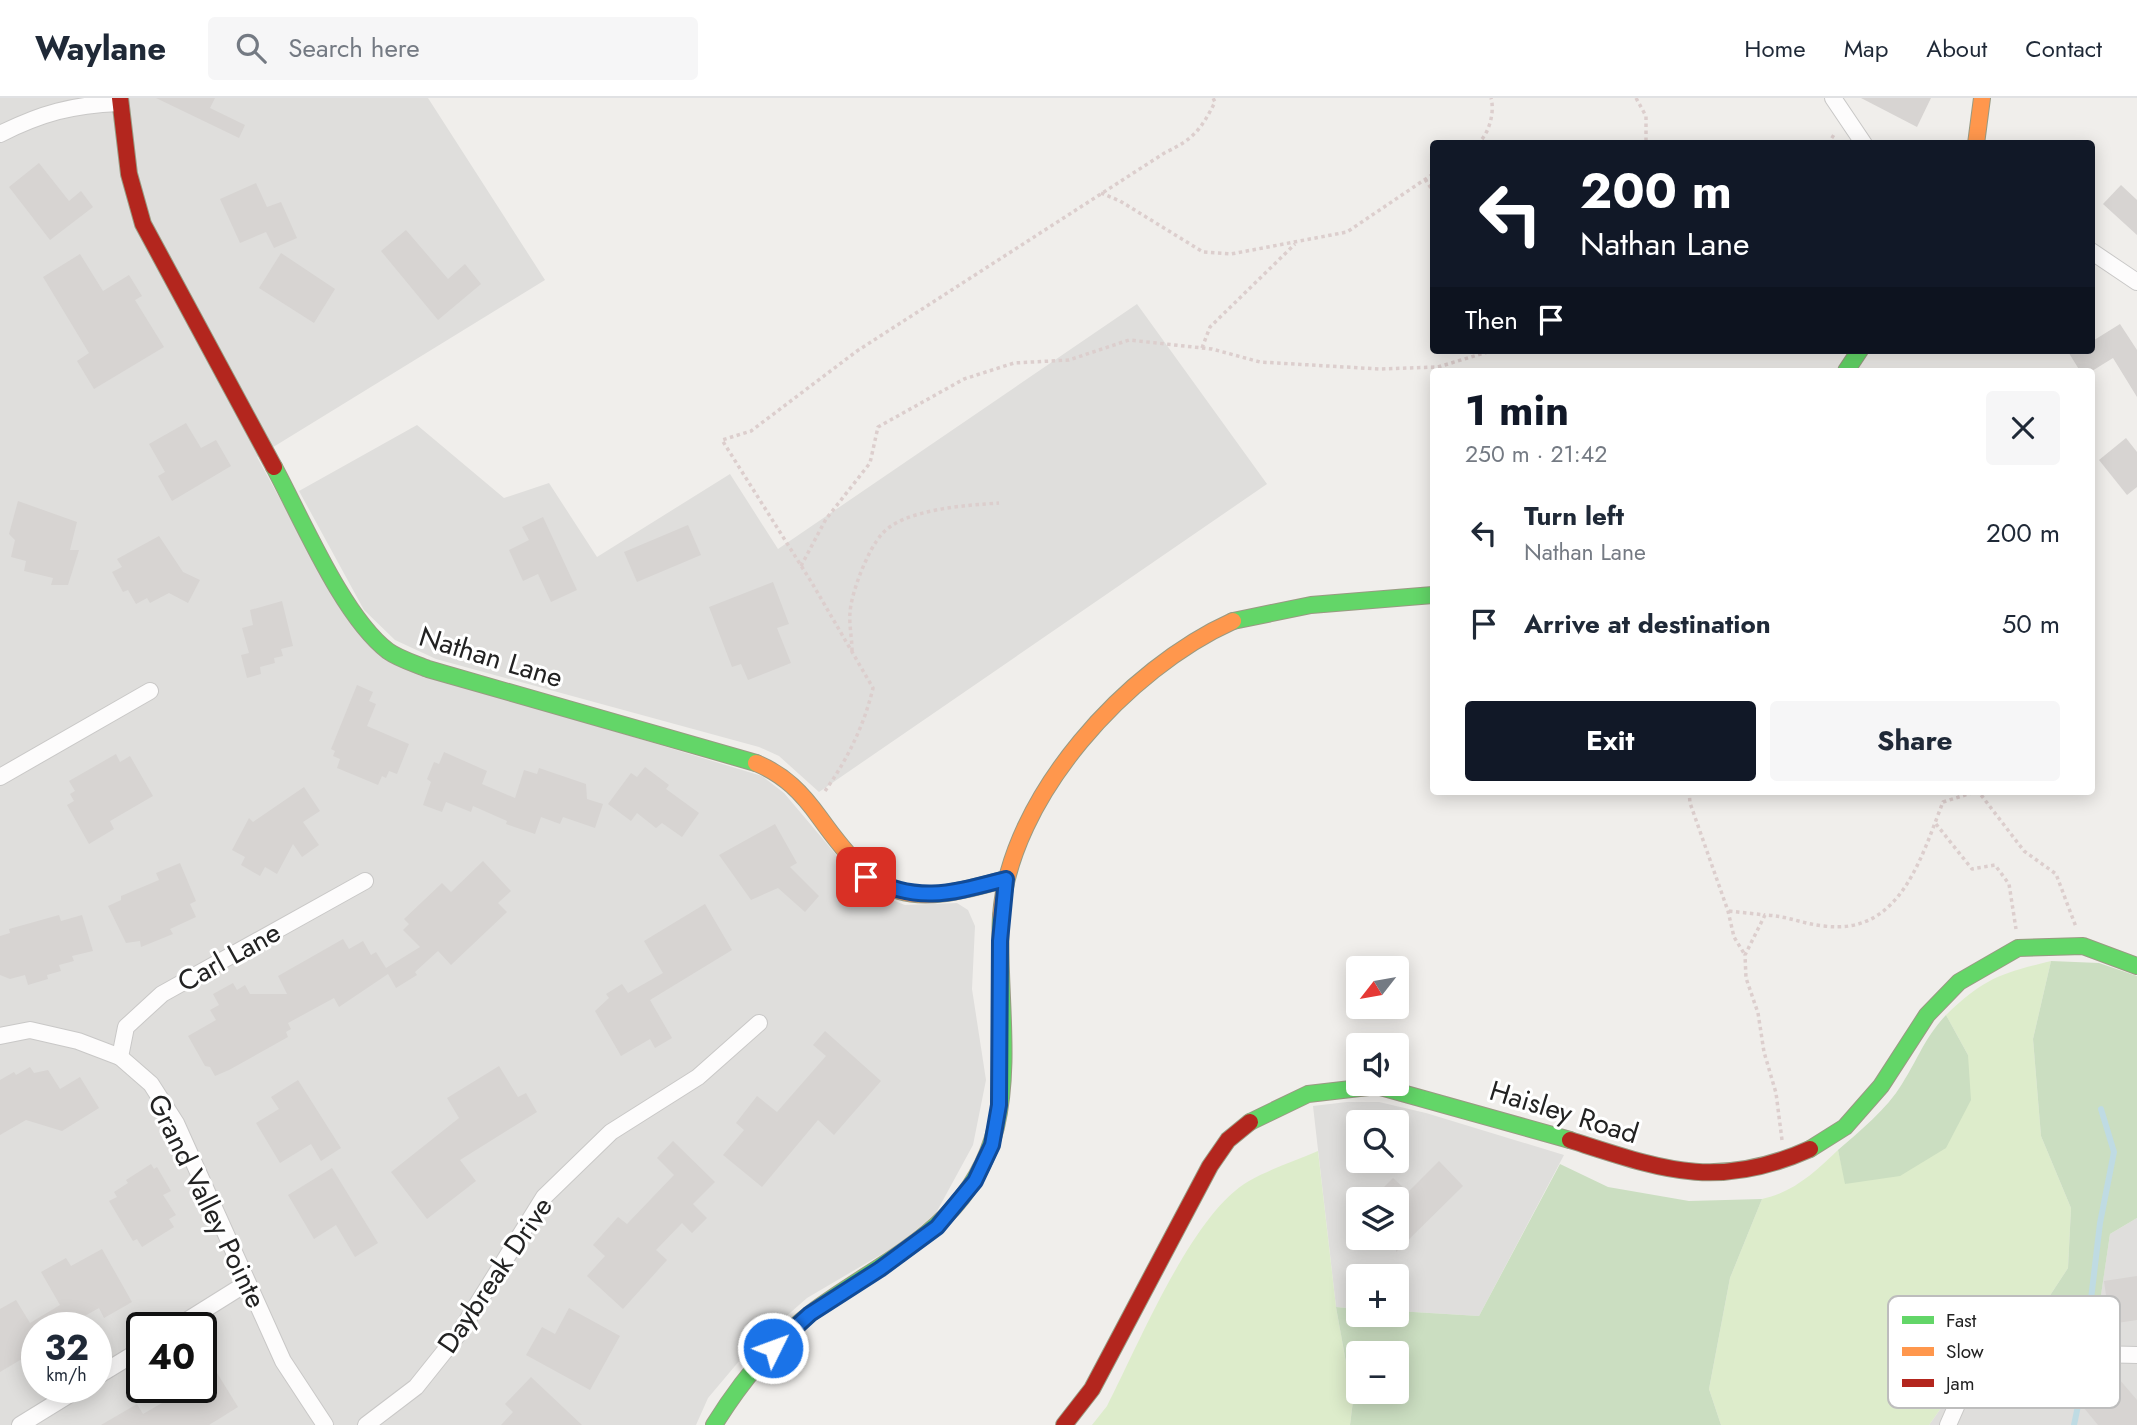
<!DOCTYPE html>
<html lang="en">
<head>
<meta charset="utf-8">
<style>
	:root { --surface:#fff; --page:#f6f6f7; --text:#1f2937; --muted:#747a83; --line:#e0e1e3; --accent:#111827 }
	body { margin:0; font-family:Jost,sans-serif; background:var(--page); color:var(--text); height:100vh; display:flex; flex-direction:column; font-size:26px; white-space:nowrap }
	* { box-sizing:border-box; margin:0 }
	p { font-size:23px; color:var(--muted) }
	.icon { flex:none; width:38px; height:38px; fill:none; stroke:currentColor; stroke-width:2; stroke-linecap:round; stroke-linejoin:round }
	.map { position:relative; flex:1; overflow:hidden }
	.sheet { position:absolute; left:1430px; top:270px; width:665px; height:427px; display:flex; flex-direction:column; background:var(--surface); border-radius:7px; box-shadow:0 4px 18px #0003 }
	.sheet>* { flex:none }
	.hud { position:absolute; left:1430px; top:42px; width:665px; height:214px; border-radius:7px; box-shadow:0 4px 18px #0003; background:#111827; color:#fff; overflow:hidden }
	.needle { width:46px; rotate:239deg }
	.tools { position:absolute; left:1346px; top:858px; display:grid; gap:14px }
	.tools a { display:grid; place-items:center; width:63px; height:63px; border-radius:7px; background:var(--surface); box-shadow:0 4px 18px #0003; font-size:35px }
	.speed { position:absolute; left:21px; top:1214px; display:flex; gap:14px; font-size:35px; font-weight:700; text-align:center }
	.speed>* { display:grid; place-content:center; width:91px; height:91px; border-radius:50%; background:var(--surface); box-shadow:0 4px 18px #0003; line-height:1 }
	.speed small { font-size:18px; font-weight:400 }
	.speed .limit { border:4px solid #111; border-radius:10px; background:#fff; color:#111 }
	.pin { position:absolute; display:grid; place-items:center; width:60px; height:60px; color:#fff; margin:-30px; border-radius:14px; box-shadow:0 4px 10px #0006 }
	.me { position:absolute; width:77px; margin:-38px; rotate:48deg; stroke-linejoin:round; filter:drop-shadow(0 0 5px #0008) }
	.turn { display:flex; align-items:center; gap:24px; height:147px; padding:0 35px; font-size:32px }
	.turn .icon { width:91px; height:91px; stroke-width:2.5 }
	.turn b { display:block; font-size:49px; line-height:60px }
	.then { display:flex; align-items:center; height:66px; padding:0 35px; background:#0003; gap:14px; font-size:26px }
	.round { display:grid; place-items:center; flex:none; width:74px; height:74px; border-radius:7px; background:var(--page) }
	.head { display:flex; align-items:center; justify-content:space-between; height:119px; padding:0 35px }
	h1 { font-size:42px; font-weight:700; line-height:52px; color:var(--accent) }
	.action { display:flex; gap:14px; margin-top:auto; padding:14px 35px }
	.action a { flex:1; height:80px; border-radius:7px; background:var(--accent); color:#fff; font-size:28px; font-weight:700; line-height:80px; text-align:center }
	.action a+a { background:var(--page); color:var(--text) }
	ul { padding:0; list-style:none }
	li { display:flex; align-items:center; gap:21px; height:91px; padding:0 35px }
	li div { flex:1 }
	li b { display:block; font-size:26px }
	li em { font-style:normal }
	header { display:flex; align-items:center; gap:42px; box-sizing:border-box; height:98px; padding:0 35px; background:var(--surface); border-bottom:2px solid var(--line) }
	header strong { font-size:33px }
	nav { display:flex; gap:38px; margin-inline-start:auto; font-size:24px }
	.search { width:490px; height:63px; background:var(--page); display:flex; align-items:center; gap:18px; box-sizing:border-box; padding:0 24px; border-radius:7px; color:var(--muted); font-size:26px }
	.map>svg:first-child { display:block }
</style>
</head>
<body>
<header>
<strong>Waylane</strong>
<div class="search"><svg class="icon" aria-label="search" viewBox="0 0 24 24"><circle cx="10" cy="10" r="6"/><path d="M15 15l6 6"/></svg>Search here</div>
<nav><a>Home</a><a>Map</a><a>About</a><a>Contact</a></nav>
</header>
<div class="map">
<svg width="2137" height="1327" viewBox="0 0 2137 1327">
	<rect width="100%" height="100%" fill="#f0eeeb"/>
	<g fill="#dfdedc" fill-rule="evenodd">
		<path d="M0 0H428L545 182 257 359 339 508 396 567 762 678 784 695 866 792 905 807 957 805 968 812 975 828 972 891 986 982 973 1047 936 1115 899 1146 807 1200 751 1249 708 1300 696 1327H0ZM37 1230H96V1290H37ZM142 1230H201V1290H142Z"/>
		<path d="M1137 206 1267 386 819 694 779 658 759 649 436 561 395 542 364 512 299 393 417 327 504 400 549 385 597 459 730 376 778 451Z"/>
		<path d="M1347 1004H1379L1426 1015 1564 1057 1479 1218 1397 1213 1396 1178H1358V1211L1336 1209 1313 1008ZM1358 1024H1396V1062H1358ZM1358 1101H1396V1139H1358Z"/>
		<path d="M2137 1120V1327H1929L1963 1279 2017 1248 2095 1237 2110 1136Z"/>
	</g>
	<g fill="#ddeccb">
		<path d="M2051 863 2033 941 2041 1038 2071 1110 2068 1170 2017 1248 1963 1279 1929 1327H1721L1709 1291 1730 1180 1762 1101C1794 1094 1815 1074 1838 1052L1846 1086 1968 957 1946 917C1985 880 1999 876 2051 863Z"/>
		<path d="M1318 1053 1336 1209 1353 1303 1350 1327H1092L1107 1308C1138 1248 1192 1115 1249 1083 1270 1071 1295 1063 1318 1053Z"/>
	</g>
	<g fill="#cbdec1" fill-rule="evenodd">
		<path d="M2051 863 2099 865 2137 878V1120L2110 1136 2095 1238 2017 1248 2068 1170 2071 1110 2041 1038 2033 941Z"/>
		<path d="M1946 917 1968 957 1971 1002 1946 1050 1900 1078 1845 1086 1838 1052C1860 1033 1887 1011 1902 986 1919 959 1924 941 1946 917Z"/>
		<path d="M1560 1066 1608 1089 1689 1103 1762 1101 1730 1180 1709 1291 1721 1327H1350L1353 1303 1336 1209 1358 1211V1216H1396L1397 1213 1479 1218ZM1358 1255H1396V1293H1358Z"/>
	</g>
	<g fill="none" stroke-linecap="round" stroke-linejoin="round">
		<path stroke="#bfdbe3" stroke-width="6" d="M2074 1327 2079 1303 2100 1125 2114 1054 2101 1011"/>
	</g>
	<g fill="#d7d4d2">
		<path d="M156 0H215L210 10 245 27 239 40Z"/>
		<path d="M1861 0H1931L1917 29Z"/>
		<path d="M39 65 69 103 81 93 93 109 50 142 9 89Z"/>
		<path d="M256 85 267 109 281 104 297 140 274 150 266 134 240 145 220 101Z"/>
		<path d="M2121 87 2137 102V137L2103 106Z"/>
		<path d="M406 132 448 181 465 166 481 186 438 222 381 153Z"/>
		<path d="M281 155 335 191 314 225 259 190Z"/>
		<path d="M80 156 103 193 129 177 142 198 135 202 164 249 94 291 77 263 89 255 43 179Z"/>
		<path d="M2120 226 2137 252V299L2113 260 2092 273H2080L2067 252H2091V244Z"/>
		<path d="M186 325 201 350 216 342 231 368 172 403 158 378 165 374 149 346Z"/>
		<path d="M2126 340 2137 354V389L2127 397 2099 362Z"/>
		<path d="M18 403 77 424 70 452H79L68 487H51L53 480 24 473 26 463 11 459 15 442 9 436Z"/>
		<path d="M543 419 577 492 551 504 538 476 523 483 509 452 529 442 522 429Z"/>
		<path d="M688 427 701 457 637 484 624 454Z"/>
		<path d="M159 438 183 474 200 482 188 505 169 495 150 505 147 500 136 506 128 492 123 494 112 474 122 469 117 461Z"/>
		<path d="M773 484 789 526 777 530 791 565 748 582 741 566 732 569 709 509Z"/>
		<path d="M282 503 293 548 281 551 283 558 274 560 275 565 260 569 261 576 247 580 241 557 249 555 242 530 253 527 250 512Z"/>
		<path d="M357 587 373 594 369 603 376 606 367 628 409 646 397 676 389 673 386 680 382 678 378 687 337 670 340 661 333 658 335 653 331 651Z"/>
		<path d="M444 654 487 673 482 686 515 700 524 672 537 676 539 670 586 686 587 701 603 706 595 730 563 719 560 726 541 719 535 736 506 726 507 723 473 708 471 714 446 704 442 714 423 707 431 684 427 681 434 664 439 666Z"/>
		<path d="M116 656 120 664 130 658 153 698 110 723 114 731 89 746 67 707 74 703 70 696 75 693 69 683Z"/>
		<path d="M645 669 669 687 666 691 699 715 682 739 662 725 656 730 637 715 631 723 608 706 631 675 637 679Z"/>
		<path d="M304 689 320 713 303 724 319 747 302 759 293 746 277 776 265 769 260 778 241 767 245 759 232 752 249 720 253 724Z"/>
		<path d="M775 726 797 765 790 769 819 798 805 814 778 790 751 802 719 757Z"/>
		<path d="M483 763 511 793 498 805 507 814 451 867 438 853 415 874 417 877 396 890 388 876 339 909 334 900 288 925 291 931 286 934 288 939 229 972 215 978 210 969 205 968 188 938 216 922 210 912 219 907 213 896 233 885 237 892 245 887 250 896H287L278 878 343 841 349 851 363 843 371 857 376 854 386 870 420 849 403 832 409 826 404 821 442 785 451 794Z"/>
		<path d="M180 765 196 803 190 806 196 819 170 831 173 836 141 849 140 843 126 845 108 808 121 802V798L159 782 156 775Z"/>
		<path d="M705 806 732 852 650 902 672 940 655 950 650 941 621 958 595 913 609 900 606 896 622 886 628 895 663 875 644 843Z"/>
		<path d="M59 817 61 823 82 817 93 853 72 858 74 863 59 867 61 873 47 877 48 881 28 887 25 877 10 881 0 877V838L10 835 9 831Z"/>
		<path d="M825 933 881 983 834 1037 818 1022 762 1089 723 1057 744 1032 736 1025 757 998 777 1014 826 958 813 947Z"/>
		<path d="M499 968 518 999 526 995 537 1014 460 1062 476 1083 427 1121 391 1074 459 1020 447 1000Z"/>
		<path d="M30 969 34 975 48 972 60 991 80 979 99 1010 62 1033 26 1022 0 1037V982L14 974 16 977Z"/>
		<path d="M298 982 341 1050 321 1063 311 1046 280 1065 256 1025 279 1011 271 999Z"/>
		<path d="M673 1043 715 1084 693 1106 707 1120 692 1135 682 1125 656 1152 667 1162 623 1211 587 1178 605 1158 593 1147 618 1119 627 1126 674 1077 657 1060Z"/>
		<path d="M1439 1063 1463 1088 1396 1154V1101H1372L1393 1080 1408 1094Z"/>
		<path d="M151 1066 154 1071 157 1069 171 1093 163 1097 176 1117 169 1121 174 1129 142 1149 137 1141 133 1143 109 1103 117 1099 114 1094 128 1085 126 1082Z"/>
		<path d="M332 1070 378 1145 355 1159 336 1127 314 1141 288 1097Z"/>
		<path d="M102 1151 132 1204 104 1220 99 1210 63 1230H37V1252L0 1274V1211L16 1202 30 1225 60 1207 41 1174 66 1160 71 1168Z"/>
		<path d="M2137 1178V1222L2110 1226 2104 1183Z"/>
		<path d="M569 1210 620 1238 590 1292 526 1257 542 1229 555 1236Z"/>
		<path d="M201 1249 238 1309 209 1327H101L137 1306 143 1316 188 1290H201Z"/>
		<path d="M531 1279 582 1327H501L513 1314 505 1306Z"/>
		<path d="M2119 1281 2137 1302V1327H2098L2084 1310Z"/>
	</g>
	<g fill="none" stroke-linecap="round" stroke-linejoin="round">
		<g stroke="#c9c8c7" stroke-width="18">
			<g id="street">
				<path d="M1833 0 1864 46"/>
				<path d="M0 36C42 15 72 7 119 5"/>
				<path d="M2091 153 2137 184"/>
				<path d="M0 679 150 593"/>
				<path d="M0 938 30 932 78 943 120 959 151 986 176 1025 283 1263 325 1327"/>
				<path d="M120 959 126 929 162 896 365 783"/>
				<path d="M175 1230 247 1185"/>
				<path d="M96 1279 142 1251"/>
				<path d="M20 1327 80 1290"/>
				<path d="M366 1327 416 1289 460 1234 544 1099 611 1034 698 979 759 925"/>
				<path d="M1948 1327 1959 1302 1990 1280 2054 1255 2137 1257"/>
			</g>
		</g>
		<g stroke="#999a82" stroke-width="18">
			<g id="fast">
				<path d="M1846 273 1860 252"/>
				<path d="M274 369C302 421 343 519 388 553 399 561 416 566 428 571L756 665"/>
				<path d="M1233 523 1311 507 1433 497"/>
				<path d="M1250 1024 1308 996 1377 988 1570 1042"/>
				<path d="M1810 1051 1845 1029 1881 988 1927 917 1959 884 2018 850 2083 848 2137 868"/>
				<path d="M714 1327C740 1285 771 1246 811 1215 886 1159 971 1130 996 1029 1012 961 997 887 1001 818"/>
			</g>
		</g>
		<g stroke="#999a82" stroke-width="18">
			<g id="slow">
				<path d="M1976 46 1982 0"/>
				<path d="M756 665C785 677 802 695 820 720 881 805 907 809 1006 781"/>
				<path d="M1001 818C1009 699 1128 570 1233 523"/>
			</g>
		</g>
		<g stroke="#999a82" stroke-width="18">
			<g id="jam">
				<path d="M120 0 129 76 143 126 274 369"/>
				<path d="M1570 1042C1661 1071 1716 1093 1810 1051"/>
				<path d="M1064 1327 1092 1291 1210 1068 1228 1042 1250 1024"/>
			</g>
		</g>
		<g stroke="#dccecd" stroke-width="3.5" stroke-dasharray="3.5 3.5" stroke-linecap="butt">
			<path d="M1636 0 1646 18V46"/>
			<path d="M1477 46C1489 37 1495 14 1491 0"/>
			<path d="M1828 46 1835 35"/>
			<path d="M1425 81 1433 93"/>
			<path d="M1101 95 1120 103 1203 154 1231 156 1347 134 1433 76"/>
			<path d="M1202 250 1210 229 1295 146"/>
			<path d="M801 468 826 421 870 365 878 329 964 281 1014 265 1069 262 1129 242 1212 251 1260 264 1379 271 1438 269 1494 252"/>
			<path d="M852 553C852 540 849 527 850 515 851 495 868 451 882 436 903 411 968 407 999 405"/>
			<path d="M825 693C847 662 864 628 873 590L812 485 722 342 751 333 857 253 1166 54C1193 42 1202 30 1215 4L1213 0"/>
			<path d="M1689 693 1690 705 1728 813 1734 839 1745 857"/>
			<path d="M1936 726 1972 771 1995 767 2009 786 2016 831"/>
			<path d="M1729 813 1765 817"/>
			<path d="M1782 1042 1776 995 1764 954 1758 915 1746 880 1745 857 1765 817C1788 818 1803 826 1824 828 1900 838 1921 760 1943 704L1978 693 2024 753 2056 776 2076 829"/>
		</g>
		<use href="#street" stroke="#fdfcfc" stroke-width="16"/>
		<use href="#fast" stroke="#63d668" stroke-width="16"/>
		<use href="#slow" stroke="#ff974d" stroke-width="16"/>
		<use href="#jam" stroke="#b3261e" stroke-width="16"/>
	</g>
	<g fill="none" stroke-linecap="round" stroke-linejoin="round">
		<g stroke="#114b97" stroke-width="18">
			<path id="route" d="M773 1250 810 1216 880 1171 937 1129 975 1083 992 1047 999 1007 1000 843 1006 781C952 795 919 806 866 779"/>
		</g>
		<use href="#route" stroke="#1a73e8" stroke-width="12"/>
	</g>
	<g text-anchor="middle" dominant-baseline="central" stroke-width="6" stroke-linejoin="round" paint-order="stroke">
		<g font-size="28" fill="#222" stroke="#fff">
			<text transform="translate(491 559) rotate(17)">Nathan Lane</text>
			<text transform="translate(229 859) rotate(-29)">Carl Lane</text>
			<text transform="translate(1564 1014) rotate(17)">Haisley Road</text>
			<text transform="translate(207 1103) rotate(64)">Grand Valley Pointe</text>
			<text transform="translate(495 1177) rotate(-56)">Daybreak Drive</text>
		</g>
	</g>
	<rect x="1888" y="1198" width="232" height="112" rx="10" fill="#fff" stroke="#bdbdbd" stroke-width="2"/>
	<rect x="1902" y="1218" width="32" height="8" fill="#63d668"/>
	<rect x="1902" y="1249" width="32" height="9" fill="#ff974d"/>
	<rect x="1902" y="1281" width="32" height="8" fill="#b3261e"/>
	<g font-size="19" fill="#222">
		<text x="1946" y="1229">Fast</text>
		<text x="1946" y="1260">Slow</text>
		<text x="1946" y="1292">Jam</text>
	</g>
</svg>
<div class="tools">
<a><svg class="needle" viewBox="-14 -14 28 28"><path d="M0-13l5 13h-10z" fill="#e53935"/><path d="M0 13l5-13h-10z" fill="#747a83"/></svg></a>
<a><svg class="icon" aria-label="sound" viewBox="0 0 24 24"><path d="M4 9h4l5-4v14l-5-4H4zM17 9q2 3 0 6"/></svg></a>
<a><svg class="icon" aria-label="search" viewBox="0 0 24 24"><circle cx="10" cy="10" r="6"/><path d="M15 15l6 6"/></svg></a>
<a><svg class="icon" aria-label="layers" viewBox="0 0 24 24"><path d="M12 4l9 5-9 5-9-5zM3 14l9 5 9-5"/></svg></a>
<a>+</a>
<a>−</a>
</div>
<div class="speed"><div>32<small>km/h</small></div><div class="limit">40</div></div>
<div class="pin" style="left:866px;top:779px;background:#d93025"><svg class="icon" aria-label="arrive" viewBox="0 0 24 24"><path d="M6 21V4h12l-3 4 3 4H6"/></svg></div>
<svg class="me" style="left:773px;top:1250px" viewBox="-20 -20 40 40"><circle r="17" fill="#1a73e8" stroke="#fff" stroke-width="3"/><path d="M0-11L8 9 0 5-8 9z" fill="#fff"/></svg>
<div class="hud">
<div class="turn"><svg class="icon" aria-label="left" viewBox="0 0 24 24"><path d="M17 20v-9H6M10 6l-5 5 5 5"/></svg><div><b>200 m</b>Nathan Lane</div></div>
<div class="then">Then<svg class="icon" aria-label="arrive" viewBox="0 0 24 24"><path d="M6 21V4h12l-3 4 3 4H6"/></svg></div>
</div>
<section class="sheet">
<div class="head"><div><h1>1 min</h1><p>250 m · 21:42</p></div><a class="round"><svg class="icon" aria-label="close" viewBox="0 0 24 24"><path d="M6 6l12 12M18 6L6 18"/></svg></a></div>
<ul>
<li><svg class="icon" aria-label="left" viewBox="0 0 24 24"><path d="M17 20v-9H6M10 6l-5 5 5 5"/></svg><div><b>Turn left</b><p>Nathan Lane</p></div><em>200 m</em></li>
<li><svg class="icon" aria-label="arrive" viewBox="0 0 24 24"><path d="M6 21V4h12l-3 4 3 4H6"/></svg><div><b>Arrive at destination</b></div><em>50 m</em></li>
</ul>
<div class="action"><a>Exit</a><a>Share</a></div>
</section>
</div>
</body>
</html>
